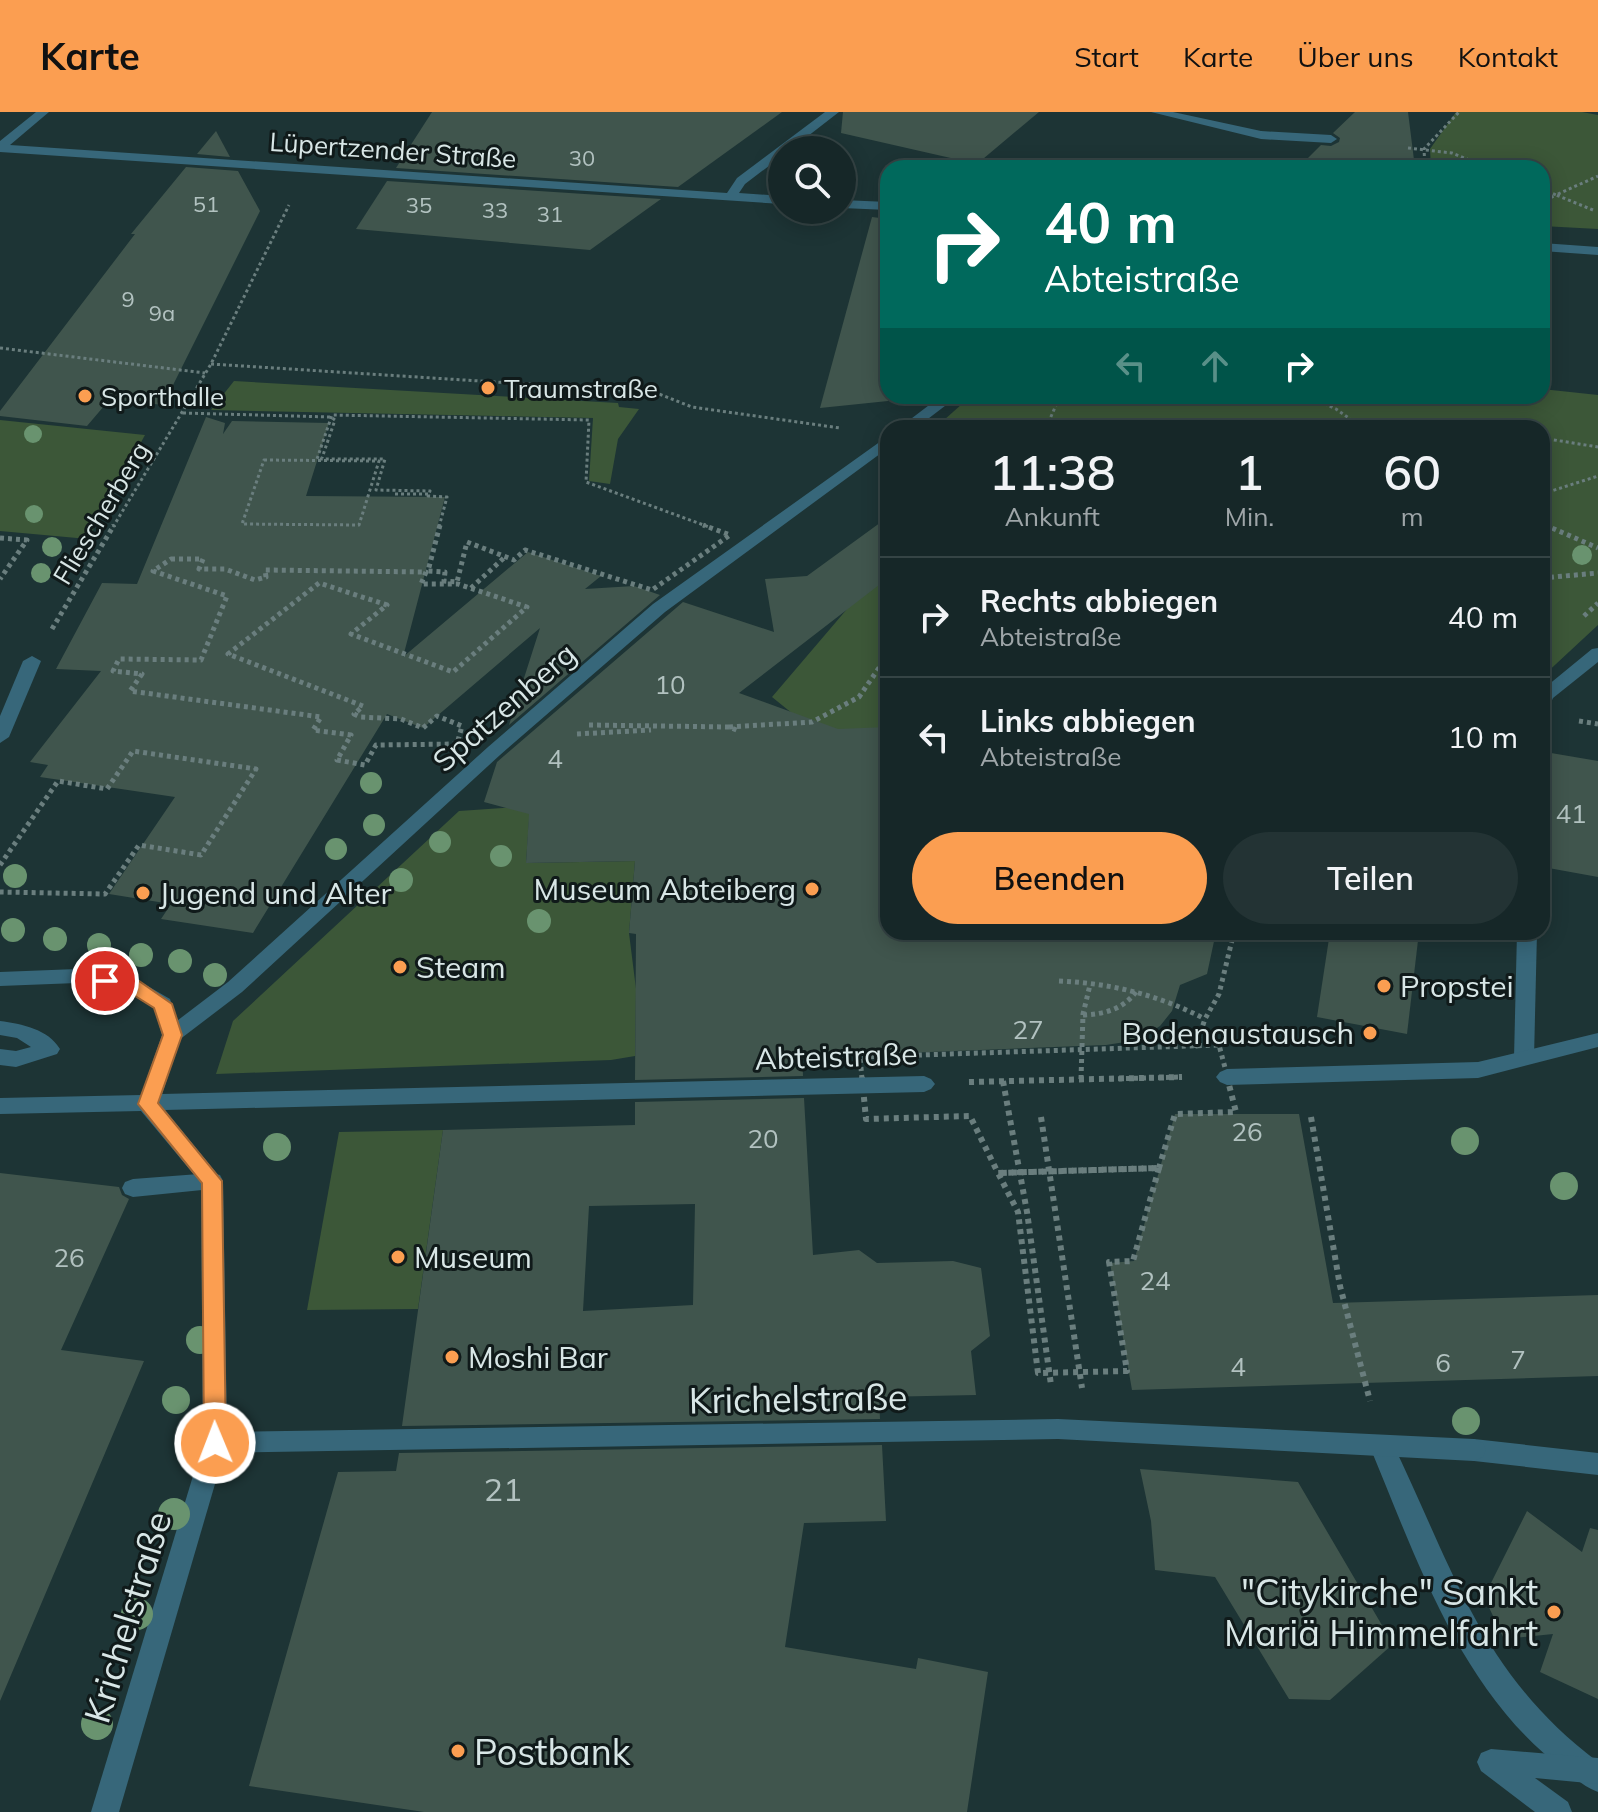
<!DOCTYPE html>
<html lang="de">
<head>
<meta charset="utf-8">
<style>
	:root { --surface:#162728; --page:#233334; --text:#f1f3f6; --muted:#9ea5a8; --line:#354445; --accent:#fb9e51 }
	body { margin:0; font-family:Mulish,sans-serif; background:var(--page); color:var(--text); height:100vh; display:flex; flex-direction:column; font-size:30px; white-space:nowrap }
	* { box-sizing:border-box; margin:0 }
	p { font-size:26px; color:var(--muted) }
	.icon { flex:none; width:44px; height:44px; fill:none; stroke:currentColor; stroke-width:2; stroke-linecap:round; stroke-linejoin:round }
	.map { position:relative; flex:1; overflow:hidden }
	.side { position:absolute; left:880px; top:308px; width:670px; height:520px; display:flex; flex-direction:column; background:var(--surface); border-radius:24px; box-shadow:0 4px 20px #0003,0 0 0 2px var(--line) }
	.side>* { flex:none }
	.banner { position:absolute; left:880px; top:48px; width:670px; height:244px; border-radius:24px; box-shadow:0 4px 20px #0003,0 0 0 2px var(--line); background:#00695c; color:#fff; overflow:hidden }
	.buttons { position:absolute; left:768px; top:24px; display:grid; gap:16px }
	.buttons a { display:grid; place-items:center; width:88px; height:88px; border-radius:50%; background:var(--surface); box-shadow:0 4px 20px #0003,0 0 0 2px var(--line); font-size:40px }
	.pin { position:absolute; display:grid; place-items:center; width:68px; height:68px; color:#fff; margin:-34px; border:4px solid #fff; border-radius:50%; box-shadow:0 2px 8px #0007 }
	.me { position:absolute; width:88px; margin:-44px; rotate:359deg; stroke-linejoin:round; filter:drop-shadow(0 0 6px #0008) }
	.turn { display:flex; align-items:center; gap:28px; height:168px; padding:0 32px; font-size:36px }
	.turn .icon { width:104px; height:104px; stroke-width:2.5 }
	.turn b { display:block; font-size:56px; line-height:68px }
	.lanes { display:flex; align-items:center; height:76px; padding:0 32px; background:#0003; justify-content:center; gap:40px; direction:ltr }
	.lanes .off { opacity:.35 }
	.eta { display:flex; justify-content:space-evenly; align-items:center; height:136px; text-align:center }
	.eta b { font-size:48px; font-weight:600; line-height:56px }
	.cta { display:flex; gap:16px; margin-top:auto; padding:16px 32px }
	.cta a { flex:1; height:92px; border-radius:48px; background:var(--accent); color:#111; font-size:32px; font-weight:600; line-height:92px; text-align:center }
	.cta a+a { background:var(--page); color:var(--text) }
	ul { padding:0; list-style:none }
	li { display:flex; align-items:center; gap:24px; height:120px; padding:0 32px; border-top:2px solid var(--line) }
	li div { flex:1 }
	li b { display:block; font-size:30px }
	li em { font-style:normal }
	header { display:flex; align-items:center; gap:48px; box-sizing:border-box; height:112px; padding:0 40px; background:var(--accent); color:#111 }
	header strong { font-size:38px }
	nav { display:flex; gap:44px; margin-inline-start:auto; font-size:28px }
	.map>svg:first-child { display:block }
</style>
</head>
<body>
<header>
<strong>Karte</strong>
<nav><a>Start</a><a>Karte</a><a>Über uns</a><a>Kontakt</a></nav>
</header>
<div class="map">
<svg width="1598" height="1700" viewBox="0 0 1598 1700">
	<rect width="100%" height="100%" fill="#1d3435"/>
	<g fill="#3c5738">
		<path d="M1456 0H1582L1598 3V117L1542 114V56H1431L1430 37Z"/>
		<path d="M234 269 618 291 619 295 639 297 618 327 610 372 589 369 593 306 211 298Z"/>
		<path d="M1542 277 1598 283V513L1542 565V316H935L971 284H1542Z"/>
		<path d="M0 308 145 323 88 427 0 419Z"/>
		<path d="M888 449V617L791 618 793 602 772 585Z"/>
		<path d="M530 694 526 751 635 749 629 821 636 877 635 944 611 948 216 962 233 909 459 699Z"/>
		<path d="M443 1018 418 1197 307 1198 339 1020Z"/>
	</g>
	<g fill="#40554d" fill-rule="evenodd">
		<path d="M432 0H782L678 75 396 56Z"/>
		<path d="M843 0H1039L977 52 841 21Z"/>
		<path d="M1355 0H1408L1415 56H1298L1321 33 1331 34 1339 30 1340 26 1333 21Z"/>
		<path d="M216 19 230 45 197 42Z"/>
		<path d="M186 55 238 59 260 99 163 293 110 287 87 314 0 304V299L135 122H131Z"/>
		<path d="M387 69 661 87 590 138 356 117Z"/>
		<path d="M872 105 888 107V289L820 296Z"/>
		<path d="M206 305 225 311 223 322 232 309 329 311 306 384 445 385 403 545 528 440 601 464 585 477 634 474 660 483 509 613 540 516 423 616 387 602 253 821 161 807 171 792 109 782 175 685 40 665 48 653 30 650 101 559 56 557 102 471 137 472Z"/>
		<path d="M888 405V466L739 581 838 617 888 615V820H1216L1207 862 1180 873 1172 899 1160 914 1138 928 1106 933 905 941 802 940 803 964 635 968 636 822 629 821 635 749 526 751 529 702 484 690 497 650 683 490 774 520 765 467 807 464Z"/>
		<path d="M1551 641 1598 649V765L1543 755Z"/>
		<path d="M1330 820H1419L1407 922 1317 905Z"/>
		<path d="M804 986 813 1143 859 1138 877 1151 953 1149 981 1156 990 1224 971 1239 976 1283 879 1285 880 1307 402 1314 443 1018 635 1013V990ZM695 1092 693 1193 583 1199 589 1094Z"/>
		<path d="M1175 1002H1299L1333 1191 1598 1183V1264L1132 1278 1110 1151 1134 1149Z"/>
		<path d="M0 1061 119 1075 122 1083 129 1087 61 1238 144 1249 0 1589Z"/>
		<path d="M882 1333 886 1409 804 1411 785 1535 916 1557 918 1546 988 1560 967 1700H424L249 1674 338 1360 396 1359 399 1341Z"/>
		<path d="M1140 1357 1298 1370 1393 1532 1330 1588 1289 1587 1215 1465 1155 1458 1151 1409Z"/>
		<path d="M1527 1399 1582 1440 1590 1416 1598 1418V1587L1540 1560 1553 1522 1504 1527 1484 1485Z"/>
	</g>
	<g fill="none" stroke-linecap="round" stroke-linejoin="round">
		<g stroke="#6a7e7e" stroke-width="3" stroke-dasharray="3 3" stroke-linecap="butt">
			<path d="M1408 36 1452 41 1489 56"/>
			<path d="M1425 56 1424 37 1459 0"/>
			<path d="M1542 77 1556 83 1542 90"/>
			<path d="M1593 98 1556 83 1598 64"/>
			<path d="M0 236 205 261"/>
			<path d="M211 252 654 280 692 295 840 316"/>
			<path d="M1308 284 1336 297 1363 316"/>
			<path d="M183 301 331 305 335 308 322 346"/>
			<path d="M1046 316 1060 284"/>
			<path d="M1542 326 1598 335"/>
			<path d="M264 348 379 349 359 413 242 412Z"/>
			<path d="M395 382H429"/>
			<path d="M1542 382 1598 364"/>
			<path d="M1542 412 1549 415"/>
			<path d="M113 415 211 252 289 93"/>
			<path d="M439 415 447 385 428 384 430 379 376 378 385 347H317L332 303 589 308 586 370 709 415"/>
		</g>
		<g stroke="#6a7e7e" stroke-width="5" stroke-dasharray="4 4" stroke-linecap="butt">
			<path d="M440 413 428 459 445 460 444 469 457 470 467 430 514 448 525 438 652 478 730 423 703 413"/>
			<path d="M1545 413 1598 436"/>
			<path d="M0 426 27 428 0 467"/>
			<path d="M171 447H203L199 457H225L255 468 266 465 265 458 426 460 421 472H458L527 495 453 560 351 522 387 493 319 471 228 542 363 594 354 602 360 605 401 607 423 616 437 604 462 614 457 632 376 633 365 653 337 648 351 623 313 618 321 605 130 579 142 562 113 559 119 547 201 548 227 484 153 459Z"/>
			<path d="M1542 466 1598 461"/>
			<path d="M471 476 506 444"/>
			<path d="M1584 504 1598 491"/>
			<path d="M52 517 114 413"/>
			<path d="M1579 609 1598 612"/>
			<path d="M589 613 729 615 739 619"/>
			<path d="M729 615 812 610 859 585 881 553 888 514"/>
			<path d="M577 622 651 618"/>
			<path d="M0 753 58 669 107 677 133 639 256 657 201 743 139 733 105 782 0 780"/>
			<path d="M1059 869C1110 871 1159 883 1205 907"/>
			<path d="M1083 903C1104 902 1122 898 1136 880"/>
			<path d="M1195 936 1205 907 1219 882 1234 820"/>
			<path d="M862 967 860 945 1219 933 1228 967"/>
			<path d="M1081 967 1083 902 1090 873"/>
			<path d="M1110 967 1182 965"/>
		</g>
		<g stroke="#6a7e7e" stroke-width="6" stroke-dasharray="5 5" stroke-linecap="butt">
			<path d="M862 965 866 1007 970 1004 998 1061 1159 1056 1175 1002 1236 1000 1227 965"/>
			<path d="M1003 969 1027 1100 1051 1273"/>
			<path d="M969 970 1182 965"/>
			<path d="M1041 1005 1082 1276"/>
			<path d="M1311 1005 1340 1174 1370 1289"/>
			<path d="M1159 1056 1133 1149 1109 1150 1127 1259 1038 1261 1018 1100 998 1061Z"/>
		</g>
		<g fill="#37677a" fill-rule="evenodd">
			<path d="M1151 0H1173L1261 19 1331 23 1337 27 1331 31 1261 27Z"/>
			<path d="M941 284H958L916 316H899Z"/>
			<path d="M888 324V336L665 500 500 643 242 880 179 928H165L162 923 165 918 228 870 488 635 653 492Z"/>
			<path d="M1598 536V550L1553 586 1548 597 1542 598V578L1592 537Z"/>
			<path d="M1517 820H1537L1534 946 1531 951H1517L1514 946Z"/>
			<path d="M0 909C22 912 48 917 60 937L57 942 16 955 0 953V937L16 939 31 935 17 926 0 923Z"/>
			<path d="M212 1061 220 1063 223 1069 220 1075 212 1077 133 1085 125 1082 122 1076 125 1070 133 1067Z"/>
			<path d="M1382 1324 1391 1328C1452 1453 1480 1562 1598 1650V1680C1585 1675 1574 1666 1563 1657 1461 1580 1417 1448 1370 1335L1373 1328Z"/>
			<path d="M1474 1327 1598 1341V1363L1474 1349 1465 1345 1462 1338 1465 1331Z"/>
		</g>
		<g fill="#37677a" fill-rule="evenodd">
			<path d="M215 1321 224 1324 227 1331 119 1700H91L203 1331 206 1324Z"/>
			<path d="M1491 1637 1598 1646V1672L1535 1666 1568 1690 1572 1700H1535L1481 1659 1477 1650 1481 1641Z"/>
		</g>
		<g fill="#37677a" fill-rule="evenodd">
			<path d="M32 544 41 549 9 625 0 631V604L23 549Z"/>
			<path d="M77 857 139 869 170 887 182 923 162 982 924 964 931 967 935 972 931 977 924 980 165 998 223 1069 227 1320 1058 1307 1474 1327 1483 1331 1486 1338 1483 1345 1474 1349 1058 1327 215 1341 206 1338 203 1331 201 1071 141 999 0 1002V986L141 983 162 923 154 896 127 880 77 871 0 874V860Z"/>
			<path d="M1598 921V935L1478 966 1227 973 1220 970 1216 965 1220 960 1227 957 1478 950Z"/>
		</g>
		<g fill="#37677a" fill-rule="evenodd">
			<path d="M36 0H49L10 33 727 81 737 66 825 0H839L790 38H782V44L745 72 739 81 782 84V92L0 40V29Z"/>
			<path d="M842 88 888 90V98L842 96Z"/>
			<path d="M1542 131 1598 135V143L1542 139Z"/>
		</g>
	</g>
	<g fill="#69936f">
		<circle cx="33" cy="322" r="9"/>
		<circle cx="34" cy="402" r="9"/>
		<circle cx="52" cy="435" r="10"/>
		<circle cx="1582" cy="443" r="10"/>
		<circle cx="41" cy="461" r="10"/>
		<circle cx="371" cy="671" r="11"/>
		<circle cx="374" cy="713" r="11"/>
		<circle cx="440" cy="730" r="11"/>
		<circle cx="336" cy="737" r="11"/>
		<circle cx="501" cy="744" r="11"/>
		<circle cx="15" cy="764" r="12"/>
		<circle cx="401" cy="768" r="12"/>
		<circle cx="539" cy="809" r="12"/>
		<circle cx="13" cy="818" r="12"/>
		<circle cx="55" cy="827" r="12"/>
		<circle cx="99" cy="833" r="12"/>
		<circle cx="141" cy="843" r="12"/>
		<circle cx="180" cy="849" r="12"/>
		<circle cx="215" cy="863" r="12"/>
		<circle cx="1465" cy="1029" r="14"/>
		<circle cx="277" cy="1035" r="14"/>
		<circle cx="1564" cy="1074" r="14"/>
		<circle cx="200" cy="1228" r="14"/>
		<circle cx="176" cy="1288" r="14"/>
		<circle cx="1466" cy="1309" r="14"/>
		<circle cx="174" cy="1402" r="16"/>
		<circle cx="137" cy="1502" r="16"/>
		<circle cx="97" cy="1612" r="16"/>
	</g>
	<path fill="#fb9e51" stroke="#a36735" stroke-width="2" d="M105 863 139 869 172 892 182 923 158 991 222 1069 226 1331 223 1338 215 1341 207 1338 204 1331 202 1071 138 992 163 923 154 896 127 879 98 874 96 869 98 864Z"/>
	<g fill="#fb9e51" stroke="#101a1a" stroke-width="3">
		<circle cx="488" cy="276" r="8"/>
		<circle cx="85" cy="284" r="8"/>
		<circle cx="812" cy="777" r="8"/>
		<circle cx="143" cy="781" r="8"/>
		<circle cx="400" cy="855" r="8"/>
		<circle cx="1384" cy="874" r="8"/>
		<circle cx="1370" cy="921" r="8"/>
		<circle cx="398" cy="1145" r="8"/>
		<circle cx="452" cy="1245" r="8"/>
		<circle cx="1554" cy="1500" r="8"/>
		<circle cx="458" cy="1639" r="8"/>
	</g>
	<g text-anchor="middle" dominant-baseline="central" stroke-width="6" stroke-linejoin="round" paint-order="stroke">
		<g font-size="22" fill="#b2c2c0">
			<text x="582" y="46">30</text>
			<text x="206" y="92">51</text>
			<text x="419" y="93">35</text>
			<text x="495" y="98">33</text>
			<text x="550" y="102">31</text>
			<text x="128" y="187">9</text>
			<text x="162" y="201">9a</text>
		</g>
		<g font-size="26" fill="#d8e6e6" stroke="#101a1a">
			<text transform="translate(393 38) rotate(4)">Lüpertzender Straße</text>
			<text transform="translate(101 401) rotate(-59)">Fliescherberg</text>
		</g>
		<g font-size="26" fill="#d8e6e6" stroke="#101a1a" text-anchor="start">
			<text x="504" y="276">Traumstraße</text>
			<text x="101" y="284">Sporthalle</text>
		</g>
		<g font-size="26" fill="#b2c2c0">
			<text x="670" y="572">10</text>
			<text x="555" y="646">4</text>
			<text x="1571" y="701">41</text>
			<text x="1028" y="917">27</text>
			<text x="1247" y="1019">26</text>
			<text x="763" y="1026">20</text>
			<text x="69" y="1145">26</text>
			<text x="1155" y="1168">24</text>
			<text x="1518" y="1247">7</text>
			<text x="1443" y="1250">6</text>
			<text x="1238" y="1254">4</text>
		</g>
		<g font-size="30" fill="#d8e6e6" stroke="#101a1a">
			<text transform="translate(504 595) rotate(-41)">Spatzenberg</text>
			<text transform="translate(836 944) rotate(-2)">Abteistraße</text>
		</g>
		<g font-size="30" fill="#d8e6e6" stroke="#101a1a" text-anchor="start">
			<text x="796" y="777" text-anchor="end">Museum Abteiberg</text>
			<text x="159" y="781">Jugend und Alter</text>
			<text x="416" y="855">Steam</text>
			<text x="1400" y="874">Propstei</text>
			<text x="1354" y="921" text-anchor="end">Bodenaustausch</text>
			<text x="414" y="1145">Museum</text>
			<text x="468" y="1245">Moshi Bar</text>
		</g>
		<g font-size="32" fill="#b2c2c0">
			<text x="503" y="1377">21</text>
		</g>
		<g font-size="36" fill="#d8e6e6" stroke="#101a1a">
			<text transform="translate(798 1286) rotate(-1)">Krichelstraße</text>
			<text transform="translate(127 1505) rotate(-73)">Krichelstraße</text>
		</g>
		<g font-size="36" fill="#d8e6e6" stroke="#101a1a" text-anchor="end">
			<text x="1538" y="1479">"Citykirche" Sankt<tspan x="1538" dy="41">Mariä Himmelfahrt</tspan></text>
			<text x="474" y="1639" text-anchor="start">Postbank</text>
		</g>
	</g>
</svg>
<div class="buttons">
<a><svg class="icon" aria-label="search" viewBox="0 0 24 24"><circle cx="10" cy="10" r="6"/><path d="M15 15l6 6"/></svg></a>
</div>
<div class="pin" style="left:105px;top:869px;background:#d93025"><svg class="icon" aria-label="arrive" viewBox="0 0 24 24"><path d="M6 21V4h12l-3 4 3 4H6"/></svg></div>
<svg class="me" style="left:215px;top:1331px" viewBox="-20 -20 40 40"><circle r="17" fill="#fb9e51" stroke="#fff" stroke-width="3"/><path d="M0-11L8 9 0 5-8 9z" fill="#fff"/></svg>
<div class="banner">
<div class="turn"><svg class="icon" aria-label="right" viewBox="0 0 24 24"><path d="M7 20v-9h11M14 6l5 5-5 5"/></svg><div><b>40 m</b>Abteistraße</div></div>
<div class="lanes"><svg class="icon off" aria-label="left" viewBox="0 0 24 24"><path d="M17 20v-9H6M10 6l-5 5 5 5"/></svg><svg class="icon off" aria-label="ahead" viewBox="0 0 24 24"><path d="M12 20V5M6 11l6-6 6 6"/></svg><svg class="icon" aria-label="right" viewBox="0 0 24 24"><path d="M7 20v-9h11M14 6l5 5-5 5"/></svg></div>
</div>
<section class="side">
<div class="eta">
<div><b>11:38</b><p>Ankunft</p></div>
<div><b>1</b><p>Min.</p></div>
<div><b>60</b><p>m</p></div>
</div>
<ul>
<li><svg class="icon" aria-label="right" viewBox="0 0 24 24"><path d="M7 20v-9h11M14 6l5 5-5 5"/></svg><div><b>Rechts abbiegen</b><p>Abteistraße</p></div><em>40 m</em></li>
<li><svg class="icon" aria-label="left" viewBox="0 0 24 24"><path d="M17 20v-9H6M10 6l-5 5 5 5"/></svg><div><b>Links abbiegen</b><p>Abteistraße</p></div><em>10 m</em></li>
</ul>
<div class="cta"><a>Beenden</a><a>Teilen</a></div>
</section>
</div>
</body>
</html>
